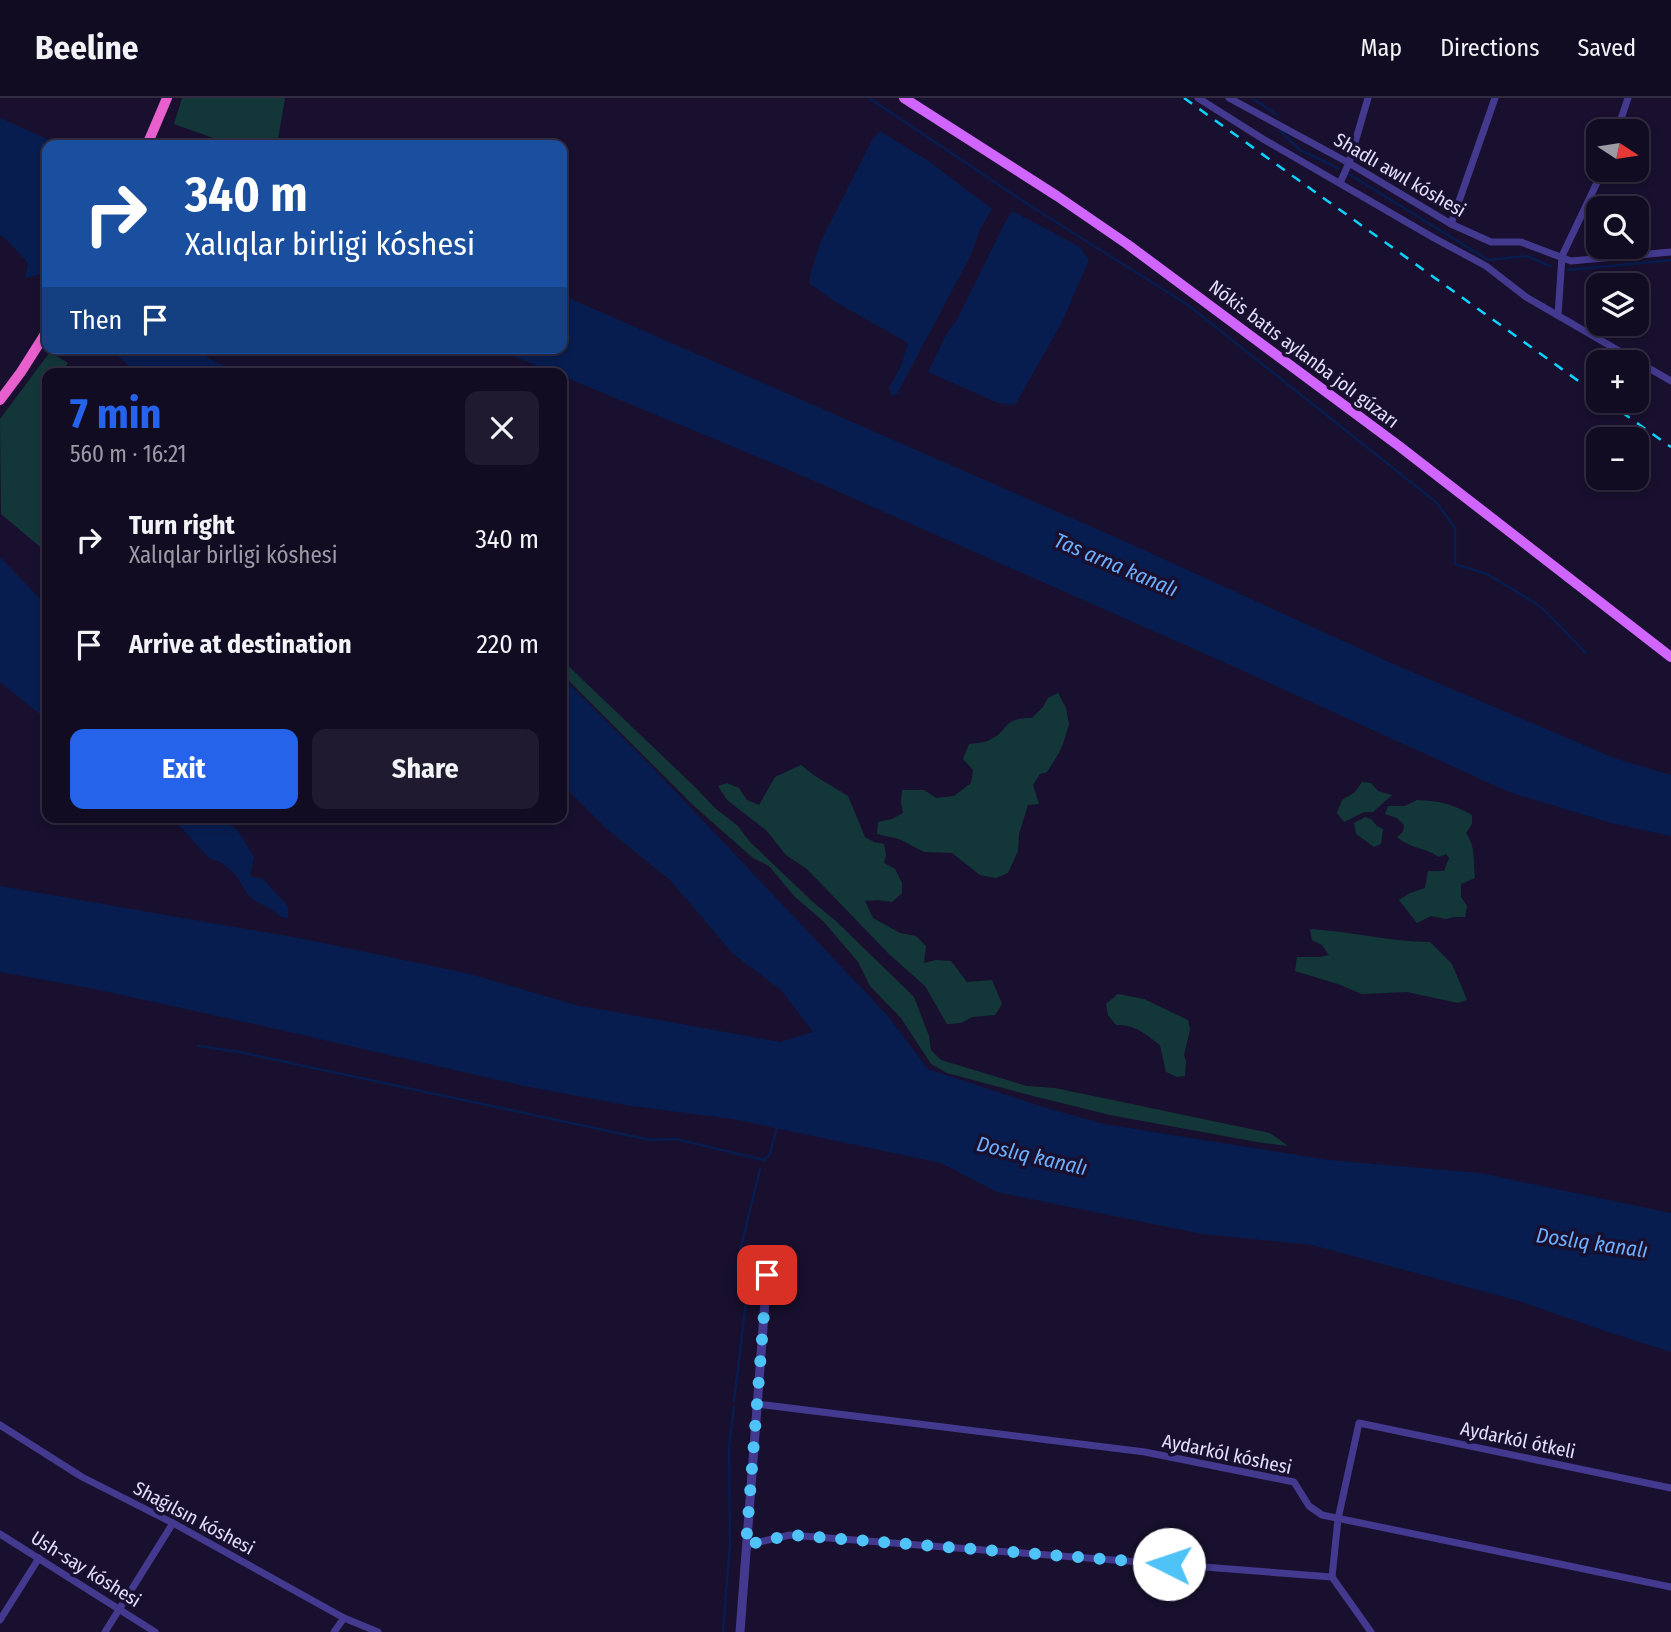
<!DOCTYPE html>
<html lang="en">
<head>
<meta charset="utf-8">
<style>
	:root { --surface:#120c22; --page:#1f1a2f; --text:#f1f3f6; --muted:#9c9ba5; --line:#312c40; --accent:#2563eb }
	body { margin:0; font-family:"Fira Sans Condensed",sans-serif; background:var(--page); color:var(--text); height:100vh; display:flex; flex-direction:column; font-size:26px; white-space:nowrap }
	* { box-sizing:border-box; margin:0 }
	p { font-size:23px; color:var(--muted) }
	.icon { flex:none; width:38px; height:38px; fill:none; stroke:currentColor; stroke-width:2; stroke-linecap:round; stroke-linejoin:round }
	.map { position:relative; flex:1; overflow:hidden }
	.drawer { position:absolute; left:42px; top:270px; width:525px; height:455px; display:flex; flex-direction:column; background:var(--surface); border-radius:14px; box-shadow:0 4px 10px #0003,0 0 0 2px var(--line) }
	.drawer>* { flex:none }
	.top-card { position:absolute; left:42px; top:42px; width:525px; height:214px; border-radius:14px; box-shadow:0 4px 10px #0003,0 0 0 2px var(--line); background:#1a4fa0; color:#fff; overflow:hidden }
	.needle { width:46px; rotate:102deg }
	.fabs { position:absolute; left:1586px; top:21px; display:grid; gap:14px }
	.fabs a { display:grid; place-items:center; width:63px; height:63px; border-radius:14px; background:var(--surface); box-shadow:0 4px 10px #0003,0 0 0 2px var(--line); font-size:35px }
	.pin { position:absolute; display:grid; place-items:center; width:60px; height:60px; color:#fff; margin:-30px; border-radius:14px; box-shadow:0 4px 10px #0006 }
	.me { position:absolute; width:77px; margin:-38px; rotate:274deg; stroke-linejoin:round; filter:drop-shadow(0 0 5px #0008) }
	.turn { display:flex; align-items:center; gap:24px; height:147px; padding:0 28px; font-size:32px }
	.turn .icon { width:91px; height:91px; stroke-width:2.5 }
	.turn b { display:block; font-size:49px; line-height:60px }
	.then { display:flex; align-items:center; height:66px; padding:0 28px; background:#0003; gap:14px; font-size:26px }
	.round { display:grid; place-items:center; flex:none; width:74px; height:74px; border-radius:14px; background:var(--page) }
	.summary { display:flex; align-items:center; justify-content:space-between; height:119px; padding:0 28px }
	h1 { font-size:42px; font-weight:700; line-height:52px; color:var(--accent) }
	.button { display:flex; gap:14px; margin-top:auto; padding:14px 28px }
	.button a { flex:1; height:80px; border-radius:14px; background:var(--accent); color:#fff; font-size:28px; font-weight:700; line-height:80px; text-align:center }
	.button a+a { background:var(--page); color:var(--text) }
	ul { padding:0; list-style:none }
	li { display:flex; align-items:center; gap:21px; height:105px; padding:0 28px }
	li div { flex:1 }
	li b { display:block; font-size:26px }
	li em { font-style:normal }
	header { display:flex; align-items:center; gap:42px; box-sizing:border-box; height:98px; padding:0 35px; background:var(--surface); border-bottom:2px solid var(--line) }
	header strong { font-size:33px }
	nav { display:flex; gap:38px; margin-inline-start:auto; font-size:24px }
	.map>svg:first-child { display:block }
</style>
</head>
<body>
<header>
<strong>Beeline</strong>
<nav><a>Map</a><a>Directions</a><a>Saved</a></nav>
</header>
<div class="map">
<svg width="1671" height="1534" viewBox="0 0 1671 1534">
	<rect width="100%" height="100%" fill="#18102e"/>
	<g fill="#133739">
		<path d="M182 0H285L277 47H233L174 26Z"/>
		<path d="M50 254 68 265 64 270V275H47V450L45 453 1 416 0 321Z"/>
		<path d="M562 562 695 689 716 711 738 728 750 744 814 805 837 824 914 899 929 938 931 952 941 962 1027 988 1055 990 1270 1035 1288 1048 1257 1044 1110 1017 1033 998 947 975 931 966 901 920 870 888 858 864 824 824 794 798 769 768 753 760 694 708 562 576Z"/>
		<path d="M1058 595 1066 610 1069 626 1063 646 1059 655 1047 674 1040 676 1033 687 1039 706 1028 707 1019 736 1018 753 1008 775 996 780 980 777 952 755 924 754 899 741 877 736 878 724 892 721 903 715 901 705 902 692H924L936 700 954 698 971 685 973 672 963 661 969 646C975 645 982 645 987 643 1011 634 999 620 1032 620L1043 609 1048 600Z"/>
		<path d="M801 667 815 678 848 698 865 739 874 744 884 746 886 757 884 765 895 771 902 785V795L892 804 878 802 865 803 873 820 900 835 916 838 926 848 924 865 936 862 951 863 967 884 992 882 1002 906 995 917 972 919 961 925 947 926 925 888 888 855 807 771 786 757 766 732 727 702 718 688 727 685 739 690 747 702 759 707 775 679Z"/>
		<path d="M1362 684 1371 685 1378 693 1392 697 1373 714H1364L1344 724 1337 715 1342 702 1355 694Z"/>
		<path d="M1417 702C1440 703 1452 706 1472 717V726L1466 735C1476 749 1473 763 1475 780L1461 786V799L1467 808 1465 819H1454L1446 821 1431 818 1417 825 1399 802 1410 795 1425 790 1428 773H1444L1449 760 1446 756 1439 759C1424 749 1411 751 1397 739L1403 734 1404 727 1397 720 1385 716 1388 708H1405Z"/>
		<path d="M1365 719 1371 721 1377 728 1383 731 1381 746 1374 749 1356 736 1354 725Z"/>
		<path d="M1310 831C1350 833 1390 844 1430 844L1452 866 1467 902 1458 905 1407 894 1362 896 1338 886 1295 873 1297 859H1320L1329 857 1322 847 1312 842Z"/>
		<path d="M1118 896 1144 901 1188 922 1190 932 1184 957 1186 964 1185 978 1177 979 1166 974 1160 947C1144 935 1136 927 1116 927L1108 917 1106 906Z"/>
	</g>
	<g fill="#081d4f">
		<path d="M0 20 56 45 69 47H47V180L42 176 25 180 28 165 8 143 0 137Z"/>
		<path d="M880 33 930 64 992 111 980 131 971 157 897 296 892 298 889 290 901 268 908 245 834 203 810 186V178L820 145 872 42Z"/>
		<path d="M1012 113 1080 149 1089 162 1062 224 1015 307 998 305 928 274 946 237 958 220 1003 128Z"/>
		<path d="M562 197 1124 443 1389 564 1614 660 1671 677V738L1611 725 1509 694 1219 562 787 371 562 278V275H554L494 250H562Z"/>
		<path d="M108 250H198C207 265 222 263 235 275H138Z"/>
		<path d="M0 459 47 508V622L0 584Z"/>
		<path d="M562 579 655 672 887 917 928 971 1043 1009 1104 1026 1329 1062 1480 1075 1671 1115V1254L1605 1233 1519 1203 1312 1147 1202 1136 997 1094 941 1065 733 1021 631 1008 524 988 254 926 90 890 0 874V788L304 841 470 876 576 907 780 944 813 934 782 893 732 855 671 783 608 732 562 686Z"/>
		<path d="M171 719H215L237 731 254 759 250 778 263 781 288 808V820L281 819 273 812 257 804 248 797 236 777 222 765 209 760Z"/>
	</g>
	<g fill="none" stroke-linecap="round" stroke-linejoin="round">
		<g stroke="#081d4f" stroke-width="2.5">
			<path d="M869 0 1032 109 1188 207 1437 405 1455 430V466L1487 476 1540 508 1586 555"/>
			<path d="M1252 0 1277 17"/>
			<path d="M1280 33 1300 52 1338 70"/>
			<path d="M1349 76 1488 162 1527 158 1550 168"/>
			<path d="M1568 172 1671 162"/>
			<path d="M199 948 239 954 650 1042 676 1041 764 1062 770 1056 777 1029"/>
			<path d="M738 1161 760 1071"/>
			<path d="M734 1303 747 1196 742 1177 736 1171"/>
			<path d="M723 1534 730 1445 729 1347 734 1309"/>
		</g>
		<g stroke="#43398f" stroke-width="7">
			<path d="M1198 0 1263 41 1434 140 1486 168 1526 199 1671 283"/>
			<path d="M1229 0 1349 65 1451 126 1491 144H1521L1571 163 1671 154"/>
			<path d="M1617 33 1628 0"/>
			<path d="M1340 85 1349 65 1368 0"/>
			<path d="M1451 126 1495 0"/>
			<path d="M1558 217 1562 158 1603 72"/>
			<path d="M757 1306 1145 1354 1294 1384 1309 1408 1322 1417 1671 1489"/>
			<path d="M0 1327 82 1379 173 1425 344 1520 378 1534"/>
			<path d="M0 1436 155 1534"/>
			<path d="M746 1447 790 1437 1332 1479"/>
			<path d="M0 1522 39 1460"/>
			<path d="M105 1534 173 1425"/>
			<path d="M334 1534 344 1520"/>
			<path d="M1371 1534 1332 1479 1338 1421 1359 1325 1671 1390"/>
		</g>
		<path stroke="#43398f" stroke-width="9" d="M740 1534 767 1177"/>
		<path stroke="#d165ff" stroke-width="10" d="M904 0 1057 98 1127 146 1399 348 1671 559"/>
		<g stroke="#e85fce" stroke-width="10">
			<path d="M147 47 167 0"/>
			<path d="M0 302 21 274 47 233"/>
		</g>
		<g stroke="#0ad5ff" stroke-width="2.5" stroke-dasharray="10 9" stroke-linecap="butt">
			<path d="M1184 0 1598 297"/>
			<path d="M1606 303 1671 349"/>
		</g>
	</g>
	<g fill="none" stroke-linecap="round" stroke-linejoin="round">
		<path stroke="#4fc3f7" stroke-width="12" stroke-dasharray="0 21.6" d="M767 1177 746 1447 790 1437 1169 1466"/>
	</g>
	<g text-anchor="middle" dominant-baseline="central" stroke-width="7" stroke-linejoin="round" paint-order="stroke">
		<g font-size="19" fill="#e4deff" stroke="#18102e">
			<text transform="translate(1400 77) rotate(30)">Shadlı awıl kóshesi</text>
			<text transform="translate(1304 256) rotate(37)">Nókis batıs aylanba jolı gúzarı</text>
			<text transform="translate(1518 1342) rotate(12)">Aydarkól ótkeli</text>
			<text transform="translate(1227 1356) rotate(12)">Aydarkól kóshesi</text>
			<text transform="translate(194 1420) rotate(28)">Shaǵılsın kóshesi</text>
			<text transform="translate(86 1471) rotate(32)">Ush-say kóshesi</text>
		</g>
		<g font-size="21" font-style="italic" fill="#6cb0ff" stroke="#18102e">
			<text transform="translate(1116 467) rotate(23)">Tas arna kanalı</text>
			<text transform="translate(1032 1058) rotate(13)">Doslıq kanalı</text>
			<text transform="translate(1592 1145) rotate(8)">Doslıq kanalı</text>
		</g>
	</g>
</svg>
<div class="fabs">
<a><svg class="needle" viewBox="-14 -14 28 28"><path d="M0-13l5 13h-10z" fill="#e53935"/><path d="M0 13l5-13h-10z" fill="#9c9ba5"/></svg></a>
<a><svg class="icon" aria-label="search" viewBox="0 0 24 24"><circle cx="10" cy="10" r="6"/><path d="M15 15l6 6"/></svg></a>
<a><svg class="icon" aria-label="layers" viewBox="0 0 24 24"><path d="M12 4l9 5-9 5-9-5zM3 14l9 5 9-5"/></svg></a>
<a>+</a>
<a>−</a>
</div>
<div class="pin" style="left:767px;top:1177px;background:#d93025"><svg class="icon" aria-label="arrive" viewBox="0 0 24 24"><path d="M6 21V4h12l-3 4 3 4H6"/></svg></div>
<svg class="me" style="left:1169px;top:1466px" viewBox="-20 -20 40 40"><circle r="19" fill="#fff"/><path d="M0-13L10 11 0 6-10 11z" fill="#4fc3f7"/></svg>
<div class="top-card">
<div class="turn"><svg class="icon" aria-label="right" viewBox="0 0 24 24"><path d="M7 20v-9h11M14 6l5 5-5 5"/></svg><div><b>340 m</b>Xalıqlar birligi kóshesi</div></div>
<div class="then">Then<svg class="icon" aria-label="arrive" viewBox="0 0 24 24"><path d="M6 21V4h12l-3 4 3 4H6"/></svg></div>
</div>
<section class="drawer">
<div class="summary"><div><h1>7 min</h1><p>560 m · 16:21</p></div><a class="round"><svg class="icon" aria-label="close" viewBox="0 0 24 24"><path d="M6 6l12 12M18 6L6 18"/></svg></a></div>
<ul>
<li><svg class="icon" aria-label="right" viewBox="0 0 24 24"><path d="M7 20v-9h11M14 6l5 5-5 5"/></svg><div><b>Turn right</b><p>Xalıqlar birligi kóshesi</p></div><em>340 m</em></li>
<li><svg class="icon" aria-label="arrive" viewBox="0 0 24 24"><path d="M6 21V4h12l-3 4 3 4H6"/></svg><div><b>Arrive at destination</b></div><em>220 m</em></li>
</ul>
<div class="button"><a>Exit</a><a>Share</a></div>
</section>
</div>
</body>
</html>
